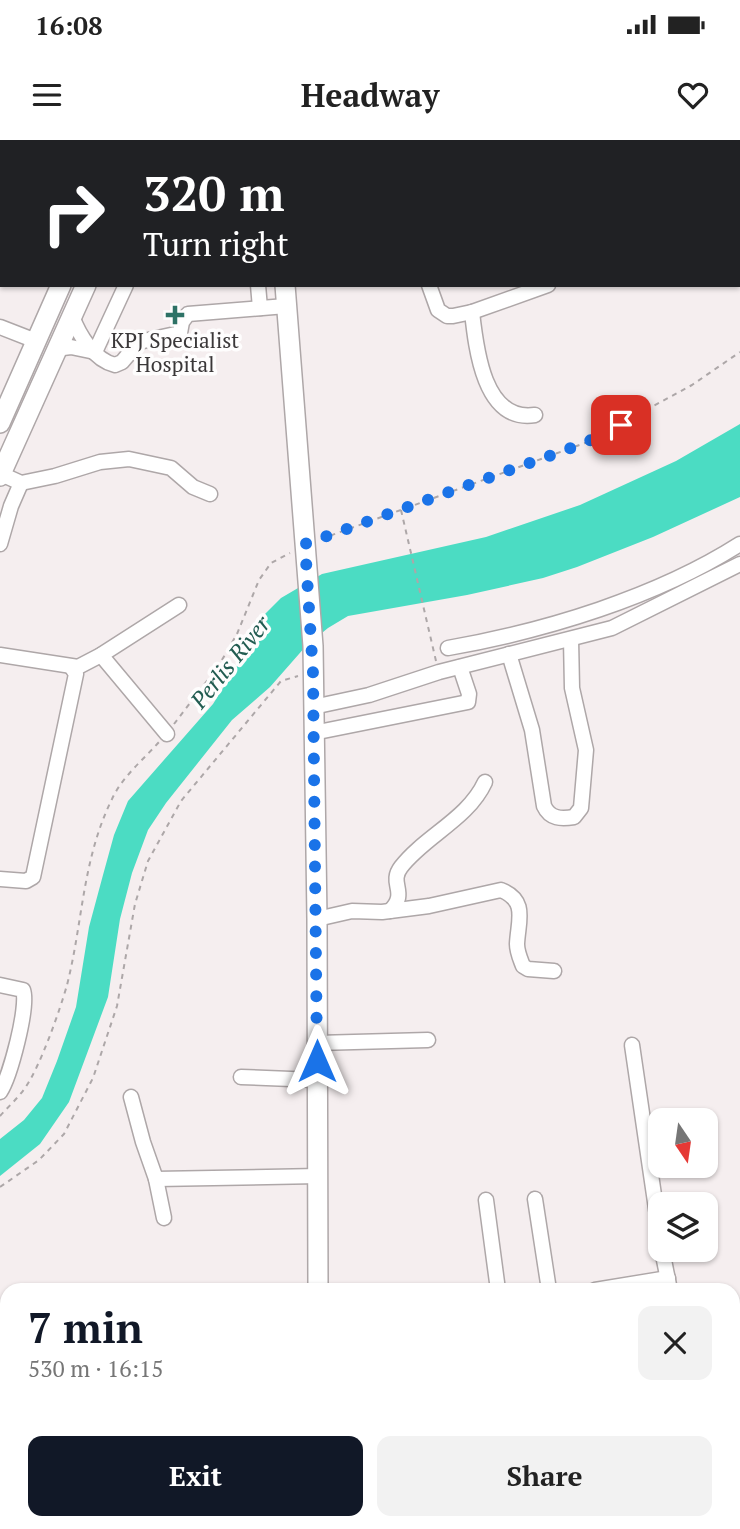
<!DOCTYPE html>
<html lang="en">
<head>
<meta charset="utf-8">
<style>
	:root { --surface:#fff; --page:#f2f2f2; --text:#222; --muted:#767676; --accent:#111827 }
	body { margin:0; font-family:"PT Serif",serif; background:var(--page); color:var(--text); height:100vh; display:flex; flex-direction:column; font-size:26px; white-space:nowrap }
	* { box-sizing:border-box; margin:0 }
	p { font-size:23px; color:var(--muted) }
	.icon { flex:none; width:38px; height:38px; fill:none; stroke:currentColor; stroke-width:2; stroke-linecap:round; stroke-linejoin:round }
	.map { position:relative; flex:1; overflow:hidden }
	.panel { position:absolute; left:0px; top:1143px; width:740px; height:247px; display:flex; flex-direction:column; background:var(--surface); border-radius:21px 21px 0 0; box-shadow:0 2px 5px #0004 }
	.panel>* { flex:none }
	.hud { position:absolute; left:0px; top:0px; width:740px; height:147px; box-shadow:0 2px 5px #0004; background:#202124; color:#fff; overflow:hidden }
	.needle { width:46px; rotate:167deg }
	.controls { position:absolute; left:648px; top:968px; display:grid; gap:14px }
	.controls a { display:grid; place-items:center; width:70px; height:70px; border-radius:14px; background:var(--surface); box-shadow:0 2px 5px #0004; font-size:35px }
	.pin { position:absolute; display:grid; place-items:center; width:60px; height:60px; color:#fff; margin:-30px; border-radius:14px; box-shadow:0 4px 10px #0006 }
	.me { position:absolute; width:77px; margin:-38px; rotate:0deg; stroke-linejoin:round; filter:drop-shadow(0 0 5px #0008) }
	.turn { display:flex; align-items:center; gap:24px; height:147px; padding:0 28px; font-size:32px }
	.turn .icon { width:91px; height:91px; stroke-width:2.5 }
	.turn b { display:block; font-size:49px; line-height:60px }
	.round { display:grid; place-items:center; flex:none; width:74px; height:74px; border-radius:14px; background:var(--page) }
	.head { display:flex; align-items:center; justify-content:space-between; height:119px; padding:0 28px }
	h1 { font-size:42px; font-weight:600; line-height:52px; color:var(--accent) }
	.action { display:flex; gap:14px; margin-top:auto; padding:14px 28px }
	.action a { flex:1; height:80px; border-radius:14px; background:var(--accent); color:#fff; font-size:28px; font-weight:600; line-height:80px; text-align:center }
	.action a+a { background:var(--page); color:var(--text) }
	.status { display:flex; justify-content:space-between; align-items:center; height:49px; padding:0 35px; background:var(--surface); direction:ltr }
	.status svg { height:19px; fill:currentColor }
	header { display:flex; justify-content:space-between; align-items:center; height:91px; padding:0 28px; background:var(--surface); font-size:32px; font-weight:600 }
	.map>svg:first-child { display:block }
</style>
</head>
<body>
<div class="status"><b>16:08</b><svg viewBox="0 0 49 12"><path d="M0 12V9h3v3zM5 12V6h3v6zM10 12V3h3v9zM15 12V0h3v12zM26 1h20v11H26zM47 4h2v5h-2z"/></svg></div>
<header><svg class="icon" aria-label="menu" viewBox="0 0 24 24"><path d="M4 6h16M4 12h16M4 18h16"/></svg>Headway<svg class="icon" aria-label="heart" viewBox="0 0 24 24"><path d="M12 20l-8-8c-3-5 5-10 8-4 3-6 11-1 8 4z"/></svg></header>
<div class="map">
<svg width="740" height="1389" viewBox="0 0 740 1389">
	<rect width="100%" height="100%" fill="#f5eeef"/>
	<path fill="#4bdcc3" d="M740 284V357L653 397 577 427 543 438 467 455 348 476 328 488 306 506 270 547 232 580 166 663 148 690 132 733 120 779 108 857 69 962 40 1004 0 1036V999L24 980 42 958 57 921 76 867 89 787 103 735 114 695 128 661 213 564 238 524 264 475 281 458 322 434 486 397 580 365 676 321Z"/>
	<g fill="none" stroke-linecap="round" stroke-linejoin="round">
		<g stroke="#aea7a8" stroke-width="17">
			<g id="minor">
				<path d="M334 0 339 2"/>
				<path d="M655 0V2"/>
				<path d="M94 2V0"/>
				<path d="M596 2 601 0"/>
				<path d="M0 33H2"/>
				<path d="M738 67H740"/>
				<path d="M0 102 2 101"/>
				<path d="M258 145 260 168"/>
				<path d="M429 145 438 170 447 176H453L472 172 548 145"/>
				<path d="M472 172C476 209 484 283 535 275"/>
				<path d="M72 176C79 195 94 220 115 225L122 222 139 202 180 193 182 182 188 174 286 166"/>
				<path d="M0 187 36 201"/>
				<path d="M55 209 71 207 95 212"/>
				<path d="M95 212 126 145"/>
				<path d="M1 334 21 343 55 336 100 322 129 319 171 328 193 347 210 354"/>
				<path d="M0 404 11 366 21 343"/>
				<path d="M448 508C545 491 657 457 740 404"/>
				<path d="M509 514 532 590 544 666C550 679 561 679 574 677L581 668 586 610 572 548 571 499"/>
				<path d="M0 515 78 527 101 515 179 465"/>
				<path d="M101 515 167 594"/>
				<path d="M313 567 369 555 439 532 612 488 740 424"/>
				<path d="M313 593 468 562 469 554 460 527"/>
				<path d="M0 739 26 741 33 737 76 534 72 528"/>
				<path d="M390 771C409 752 388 744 401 727 425 696 468 679 485 642"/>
				<path d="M317 779 352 771 382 772 429 766 501 750C528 761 518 781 517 804 517 812 520 818 523 826L528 829 554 831"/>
				<path d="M0 845 23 850C29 866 10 937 0 952"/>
				<path d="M317 903 428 900"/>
				<path d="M632 905 660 1096"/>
				<path d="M241 937 316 940"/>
				<path d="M131 957 143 1002 156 1039 319 1036"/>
				<path d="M156 1039 164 1078"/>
				<path d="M535 1059 549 1150"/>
				<path d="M486 1060 498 1150"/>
				<path d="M662 1110 670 1150"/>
				<path d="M595 1150 668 1138"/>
				<path d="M7 1302 2 1317 4 1328 7 1331"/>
				<path d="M80 1382 82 1389"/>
				<path d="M233 1382 234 1389"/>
				<path d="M286 1382 287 1389"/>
				<path d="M389 1382V1389"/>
				<path d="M583 1382 585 1389"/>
				<path d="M669 1382 670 1389"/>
				<path d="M21 1389 26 1382"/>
			</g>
		</g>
		<g stroke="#aea7a8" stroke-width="22">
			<g id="major">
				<path d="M274 0V2"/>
				<path d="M120 2 121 0"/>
				<path d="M148 2 149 0"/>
				<path d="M285 145 313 506 317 779 318 1150"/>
				<path d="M0 283 61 145"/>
				<path d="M0 336 86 145"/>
				<path d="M0 1284 7 1285"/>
				<path d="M733 1381H740"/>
				<path d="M485 1382 489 1389"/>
				<path d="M511 1389 519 1382"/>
			</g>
		</g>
		<g stroke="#ada7a8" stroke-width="2" stroke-dasharray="5 5" stroke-linecap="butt">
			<path d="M401 370 436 521"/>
			<path d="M321 399 585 303 692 245 740 212"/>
			<path d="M174 584 219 525 237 494 259 440 271 423 290 413"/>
			<path d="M0 976C8 967 18 958 25 948 40 927 60 870 67 845 83 782 82 720 112 659 122 637 143 620 159 602"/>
			<path d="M0 1047 39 1020 64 994 93 938 117 866 135 764 148 721 181 661 281 541 298 536"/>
			<path d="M0 1255 7 1257"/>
		</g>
		<use href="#minor" stroke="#fff" stroke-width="14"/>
		<use href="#major" stroke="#fff" stroke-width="19"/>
	</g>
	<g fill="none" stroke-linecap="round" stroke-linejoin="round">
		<path stroke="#1a73e8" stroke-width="12" stroke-dasharray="0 21.6" d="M317 921 313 533 305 404 585 303 621 285"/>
	</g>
	<path fill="#2e7266" stroke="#fefdfd" stroke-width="2.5" d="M171.5 164.5h7v7h7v7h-7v7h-7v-7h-7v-7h7z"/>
	<g text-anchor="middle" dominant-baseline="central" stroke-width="7" stroke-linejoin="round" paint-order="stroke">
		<g font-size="21" fill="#3a3738" stroke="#fefdfd">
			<text x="175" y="200">KPJ Specialist<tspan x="175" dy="24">Hospital</tspan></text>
		</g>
		<g font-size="23" font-style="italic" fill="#225c51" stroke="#fefdfd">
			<text transform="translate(230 522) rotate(-51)">Perlis River</text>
		</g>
	</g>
</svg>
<div class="controls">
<a><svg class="needle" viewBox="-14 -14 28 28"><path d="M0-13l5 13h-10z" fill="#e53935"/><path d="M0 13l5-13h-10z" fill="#767676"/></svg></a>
<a><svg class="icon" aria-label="layers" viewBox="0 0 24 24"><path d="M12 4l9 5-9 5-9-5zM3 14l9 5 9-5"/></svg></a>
</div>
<div class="pin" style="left:621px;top:285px;background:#d93025"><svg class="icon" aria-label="arrive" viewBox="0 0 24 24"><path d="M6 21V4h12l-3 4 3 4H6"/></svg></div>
<svg class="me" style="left:317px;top:921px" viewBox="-20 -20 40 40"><path d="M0-17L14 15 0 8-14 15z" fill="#1a73e8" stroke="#fff" stroke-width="4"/></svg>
<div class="hud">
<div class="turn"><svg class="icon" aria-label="right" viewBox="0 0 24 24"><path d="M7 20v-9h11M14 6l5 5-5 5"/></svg><div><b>320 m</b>Turn right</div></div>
</div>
<section class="panel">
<div class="head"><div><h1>7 min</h1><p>530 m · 16:15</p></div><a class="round"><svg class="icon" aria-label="close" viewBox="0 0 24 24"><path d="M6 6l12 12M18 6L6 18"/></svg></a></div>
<div class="action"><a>Exit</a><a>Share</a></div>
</section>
</div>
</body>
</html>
